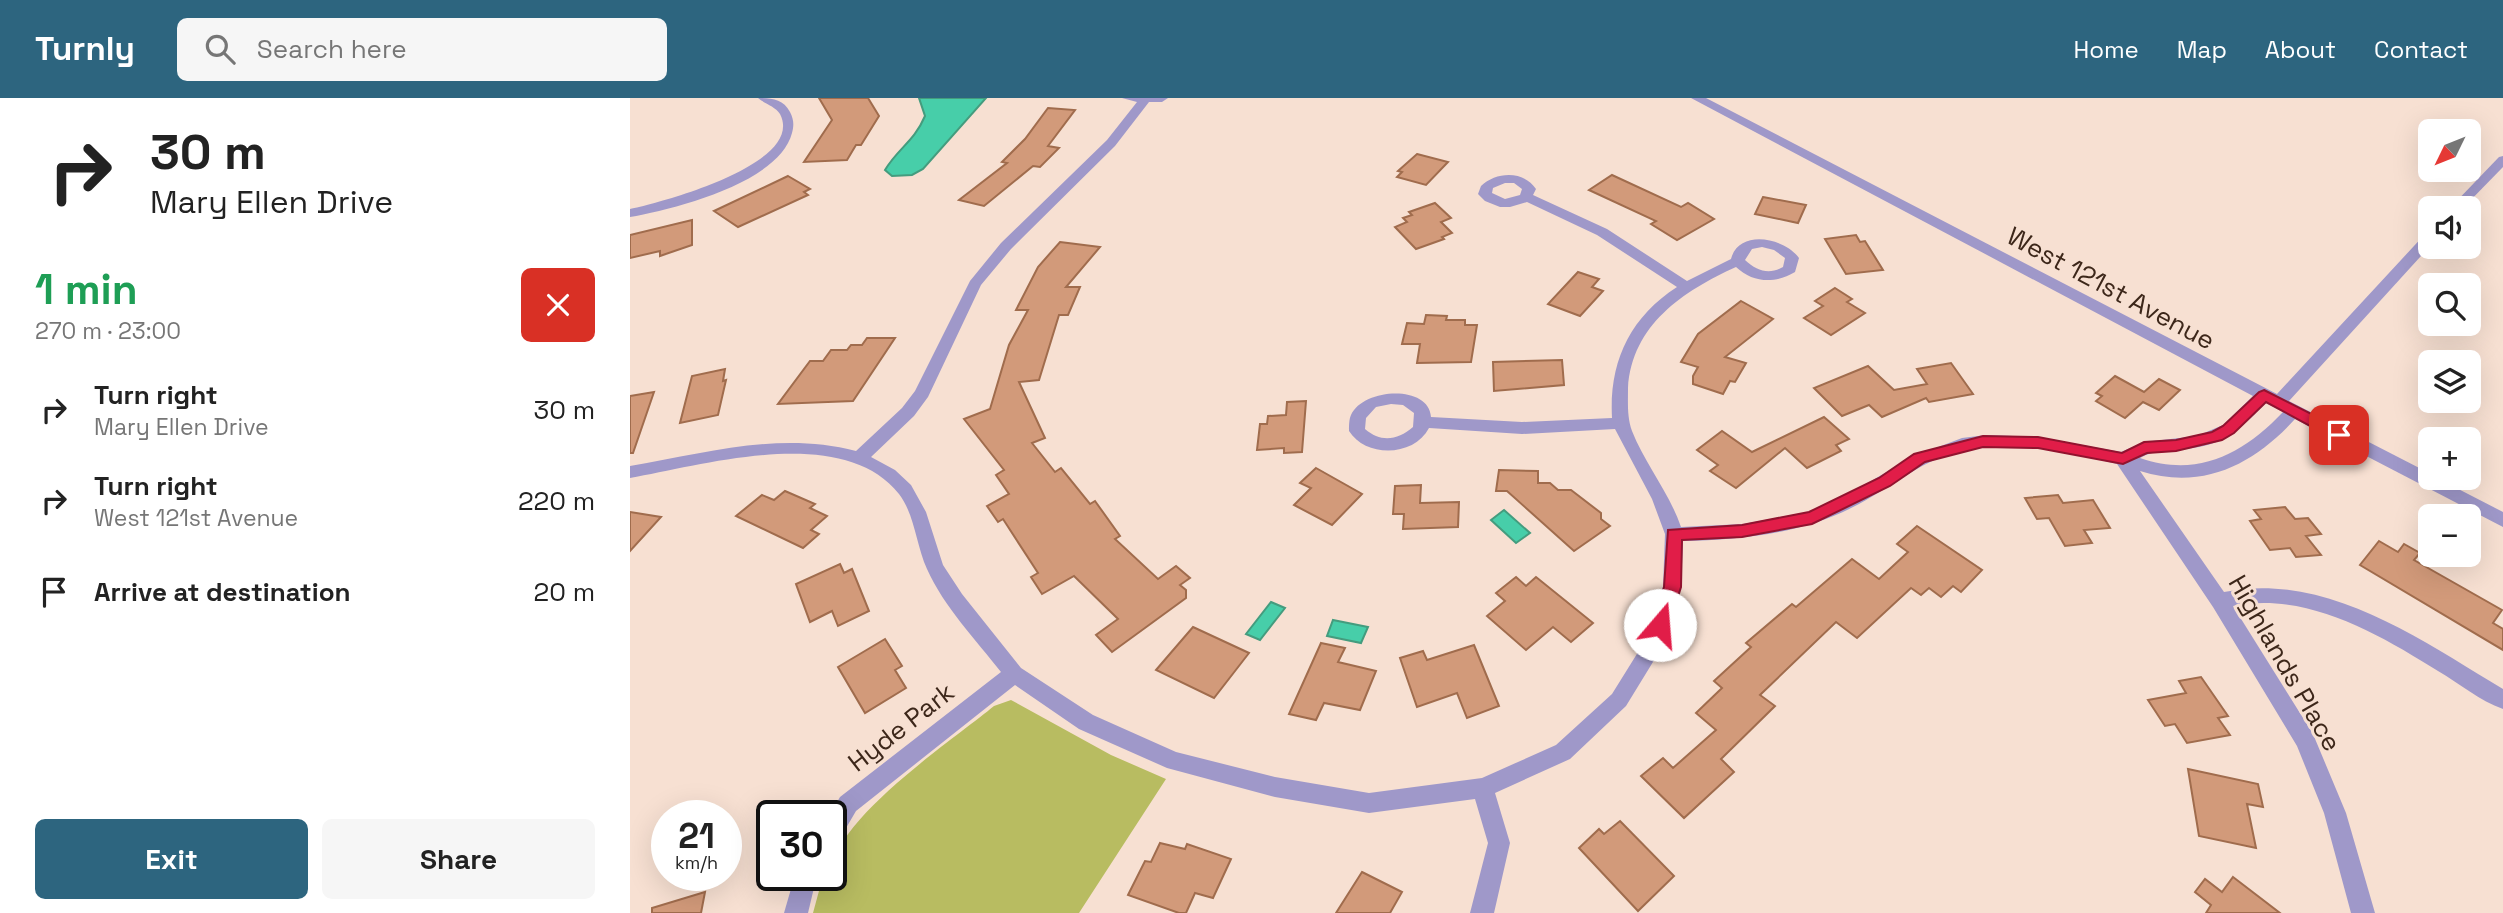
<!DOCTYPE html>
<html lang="en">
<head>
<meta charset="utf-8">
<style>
	:root { --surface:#fff; --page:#f6f6f6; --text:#222; --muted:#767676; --accent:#2d657f }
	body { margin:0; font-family:"Space Grotesk",sans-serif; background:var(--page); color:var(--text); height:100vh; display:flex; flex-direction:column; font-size:26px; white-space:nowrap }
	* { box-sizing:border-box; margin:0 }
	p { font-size:23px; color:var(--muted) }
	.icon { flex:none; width:38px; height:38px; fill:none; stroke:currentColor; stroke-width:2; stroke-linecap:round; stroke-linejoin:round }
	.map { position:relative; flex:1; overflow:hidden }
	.sheet { display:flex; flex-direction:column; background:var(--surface); width:630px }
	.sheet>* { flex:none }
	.guide { background:#fff; color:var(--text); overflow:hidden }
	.needle { width:46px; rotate:227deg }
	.tools { position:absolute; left:1788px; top:21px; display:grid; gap:14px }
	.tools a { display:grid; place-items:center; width:63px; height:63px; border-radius:10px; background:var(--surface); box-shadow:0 7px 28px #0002; font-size:35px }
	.speed { position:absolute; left:21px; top:702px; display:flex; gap:14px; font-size:35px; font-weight:700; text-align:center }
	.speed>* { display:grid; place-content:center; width:91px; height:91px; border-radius:50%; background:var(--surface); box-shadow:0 7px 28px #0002; line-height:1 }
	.speed small { font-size:18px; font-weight:400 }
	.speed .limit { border:4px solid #111; border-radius:10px; background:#fff; color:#111 }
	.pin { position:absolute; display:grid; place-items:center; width:60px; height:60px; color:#fff; margin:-30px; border-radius:14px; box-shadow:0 4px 10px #0006 }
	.me { position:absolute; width:77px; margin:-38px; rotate:18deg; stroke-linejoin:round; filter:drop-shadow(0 0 5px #0008) }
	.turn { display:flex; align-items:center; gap:24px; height:147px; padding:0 35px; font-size:32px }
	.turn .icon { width:91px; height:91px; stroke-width:2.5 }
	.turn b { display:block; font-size:49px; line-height:60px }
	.round { display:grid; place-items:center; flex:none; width:74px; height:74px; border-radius:10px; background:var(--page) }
	.overview { display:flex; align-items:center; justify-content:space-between; height:119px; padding:0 35px }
	h1 { font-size:42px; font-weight:800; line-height:52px; color:#1e9e55 }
	.primary-button { display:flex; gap:14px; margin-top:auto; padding:14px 35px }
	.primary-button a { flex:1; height:80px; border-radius:10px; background:var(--accent); color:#fff; font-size:28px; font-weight:800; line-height:80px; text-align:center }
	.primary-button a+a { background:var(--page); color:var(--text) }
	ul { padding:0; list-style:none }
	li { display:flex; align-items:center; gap:21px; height:91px; padding:0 35px }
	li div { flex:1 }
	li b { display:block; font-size:26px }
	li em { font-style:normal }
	header { display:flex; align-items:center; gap:42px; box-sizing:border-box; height:98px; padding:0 35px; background:var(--accent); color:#fff }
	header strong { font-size:33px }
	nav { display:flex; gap:38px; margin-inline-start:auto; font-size:24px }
	.search { width:490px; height:63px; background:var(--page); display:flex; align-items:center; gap:18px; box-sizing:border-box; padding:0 24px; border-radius:10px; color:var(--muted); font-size:26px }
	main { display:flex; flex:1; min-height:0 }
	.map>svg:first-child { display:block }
</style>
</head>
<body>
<header>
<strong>Turnly</strong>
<div class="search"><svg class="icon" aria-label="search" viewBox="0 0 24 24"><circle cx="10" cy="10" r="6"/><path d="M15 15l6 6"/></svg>Search here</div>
<nav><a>Home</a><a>Map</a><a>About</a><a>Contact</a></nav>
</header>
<main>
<section class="sheet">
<div class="guide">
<div class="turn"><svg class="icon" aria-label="right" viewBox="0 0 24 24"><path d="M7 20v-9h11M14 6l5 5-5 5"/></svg><div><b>30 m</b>Mary Ellen Drive</div></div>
</div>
<div class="overview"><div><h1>1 min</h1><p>270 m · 23:00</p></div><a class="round" style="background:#d93025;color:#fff"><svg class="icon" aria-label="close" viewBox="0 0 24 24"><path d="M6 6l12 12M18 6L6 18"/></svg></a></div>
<ul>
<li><svg class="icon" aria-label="right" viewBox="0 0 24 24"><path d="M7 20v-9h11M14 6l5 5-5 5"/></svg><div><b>Turn right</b><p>Mary Ellen Drive</p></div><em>30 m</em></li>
<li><svg class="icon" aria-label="right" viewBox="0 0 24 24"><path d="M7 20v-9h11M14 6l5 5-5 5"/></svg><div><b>Turn right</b><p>West 121st Avenue</p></div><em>220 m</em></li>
<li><svg class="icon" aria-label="arrive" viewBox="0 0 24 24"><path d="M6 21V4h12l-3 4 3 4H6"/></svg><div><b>Arrive at destination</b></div><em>20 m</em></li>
</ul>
<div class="primary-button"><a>Exit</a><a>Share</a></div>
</section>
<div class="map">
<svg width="1873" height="815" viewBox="0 0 1873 815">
	<rect width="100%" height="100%" fill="#f7e0d2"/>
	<path fill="#b8bc61" d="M381 602 481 657 536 681 449 815H183L193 778 201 777C201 723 323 642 364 608Z"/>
	<g fill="#47cea9" stroke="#449c7e" stroke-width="2">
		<path d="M289 0H356L293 71 282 77 262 78 255 72C268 50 284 44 295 18Z"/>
		<path d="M874 412 900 435 886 445 861 422Z"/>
		<path d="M641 504 655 510 630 542 616 536Z"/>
		<path d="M703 522 738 529 731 545 697 538Z"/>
	</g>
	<g fill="#d29a7a" stroke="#a06c4d" stroke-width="2">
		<path d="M189 0H238L249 18 231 47H226L217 62 174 64 202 22Z"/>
		<path d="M418 10 445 12 418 48 429 50 410 69 403 68 354 108 329 102 377 65 372 64 395 41Z"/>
		<path d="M787 56 818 64 796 87 767 79 772 74 768 73Z"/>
		<path d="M982 77 1051 109 1058 105 1084 121 1047 142 1021 126 1026 123 959 92Z"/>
		<path d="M158 78 180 91 174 94 178 97 108 129 84 113Z"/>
		<path d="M1133 99 1176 107 1168 125 1125 116Z"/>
		<path d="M805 105 821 120 811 124 822 135 812 139 814 141 786 151 765 129 777 124 773 120 782 117 779 114Z"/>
		<path d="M62 122V147L30 158V153L0 160V137Z"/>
		<path d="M1226 137 1230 144 1235 143 1253 172 1216 176 1195 141Z"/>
		<path d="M430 144 470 149 436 189H450L438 217H429L409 282 389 284 415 340 402 345 425 374 431 370 460 406 465 403 490 438 485 441 528 481 546 468 560 480 550 487 556 492V500L482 554 466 537 488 521 444 478 412 496 401 479 408 475 373 421 368 424 357 408 379 396 366 377 374 372 334 321 360 311 379 247 398 212H386L408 169Z"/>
		<path d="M948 174 969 181 962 189 973 193 950 218 918 206Z"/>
		<path d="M1205 190 1222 201 1217 204 1235 215 1201 237 1174 220 1193 208 1185 203Z"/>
		<path d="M1111 203 1143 221 1095 259 1116 265 1105 284 1100 283 1093 296 1063 286V278L1068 269 1051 264 1068 236Z"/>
		<path d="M796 217 817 218 816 222H835V227H847L841 264 787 265 790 246H772L777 225 794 226Z"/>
		<path d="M237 240H265L223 303 148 306 180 263H193L201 252H217L221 247H232Z"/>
		<path d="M932 262 934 287 864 293 863 264Z"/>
		<path d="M1321 265 1343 296 1299 304 1296 300 1252 319 1239 307 1212 318 1184 290 1238 268 1264 292 1297 286 1287 271Z"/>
		<path d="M95 271 93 283 96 282 88 317 50 325 62 278Z"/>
		<path d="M1485 278 1514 294 1529 281 1550 292 1529 312 1513 304 1495 320 1466 303 1472 298 1466 295Z"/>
		<path d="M24 294 3 355H0V298Z"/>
		<path d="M676 303 672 354 654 355V350L627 352 630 326H637L638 318 656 317 657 304Z"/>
		<path d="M1194 319 1219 341 1206 347 1211 353 1177 370 1155 350 1106 390 1080 373 1088 367 1067 352 1092 333 1122 354Z"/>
		<path d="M686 370 732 396 702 427 664 407 681 390 670 385Z"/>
		<path d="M869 372 908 373V385H920L928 392H941L971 415V421L980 428 944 453 877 393H866Z"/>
		<path d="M791 387 790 405 829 404 828 429 773 431 774 416H763L765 388Z"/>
		<path d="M155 393 185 406 180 410 197 418 181 432 189 436 173 450 106 418 132 397 144 402Z"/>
		<path d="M1428 397 1433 405 1463 402 1480 430 1454 432 1462 445 1435 448 1419 420 1407 421 1395 400Z"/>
		<path d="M1655 409 1665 421 1678 420 1691 436 1676 438 1691 457 1666 459 1660 450 1640 452 1620 423 1631 421 1624 412Z"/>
		<path d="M0 414 31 419 0 453Z"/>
		<path d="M1287 428 1352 472 1331 494 1323 488 1311 499 1299 490 1291 497 1281 490 1227 540 1206 524 1130 597 1145 608 1091 661 1104 674 1054 720 1011 678 1033 660 1043 670 1086 632 1066 615 1092 590 1084 583 1121 549 1116 545 1162 506 1166 509 1222 461 1249 481 1278 454 1267 446Z"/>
		<path d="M1749 443 1768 454 1774 446 1790 455 1784 462 1872 512 1863 525 1873 531V552L1730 467Z"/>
		<path d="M210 466 214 475 222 471 239 513 208 528 202 513 180 524 166 486Z"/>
		<path d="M886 479 896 488 906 479 963 525 941 544 923 529 896 552 857 518 875 503 866 495Z"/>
		<path d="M563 529 619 555 584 600 526 572Z"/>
		<path d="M255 541 272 568 265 572 276 590 235 615 208 569Z"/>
		<path d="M691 545 715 550 708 564 746 573 730 612 694 605 686 622 659 616Z"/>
		<path d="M844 547 869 608 837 620 827 595 787 609 770 560 793 553 797 562Z"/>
		<path d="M1571 579 1598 618 1588 620 1600 637 1557 645 1545 626 1535 628 1518 602 1556 595 1549 583Z"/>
		<path d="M1558 671 1628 686 1633 709 1617 706 1626 750 1569 738Z"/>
		<path d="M990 723 1044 778 1008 813 949 750 969 731 974 736Z"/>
		<path d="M530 745 555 751 557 746 601 761 583 800 565 795 556 815H549L498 797 515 763 521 764Z"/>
		<path d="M732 774 772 794 760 815H706Z"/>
		<path d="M1603 779 1650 815H1576L1581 807 1565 794 1575 781 1592 794Z"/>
		<path d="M75 794 71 815H22V810Z"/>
	</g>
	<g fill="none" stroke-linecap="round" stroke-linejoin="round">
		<g fill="#9f98c9" fill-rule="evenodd">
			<path d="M128 0C142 0 153 1 160 14 164 22 164 27 162 35 149 85 44 111 0 119V111C30 105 176 66 150 16 145 8 135 6 128 0Z"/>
			<path d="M492 0H538L532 4H519L485 48 381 151 351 187 298 299 284 318 241 359 265 372 281 387 296 414 313 467 332 496 391 570 463 617 546 654 645 679 739 695 852 680 926 647 982 596 1015 543 1033 489 1035 436 1022 401 985 331 892 336 799 330C784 359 736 360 719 333 719 328 719 321 721 317 733 290 799 286 801 319L892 324 982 320C979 265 999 220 1047 189L967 137 897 104 880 109H870L855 103 848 96 851 88C866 74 893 72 906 91L903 97 977 131 1057 183 1101 161C1109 130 1155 140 1169 160L1165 174C1145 186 1123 185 1106 169 1053 193 1002 227 998 290 998 305 997 319 1002 333 1015 366 1039 394 1051 429L1113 426 1178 414 1219 396 1282 359 1332 340 1356 337 1408 339 1491 354 1514 344 1567 338 1593 327 1623 298 1061 0H1076L1647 296 1796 135 1801 134V147L1659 303 1801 376V380H1807L1873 414V429L1665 321C1624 366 1573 393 1510 373L1594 494C1695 473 1791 542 1873 591V611C1850 603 1829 585 1808 573 1749 536 1676 493 1603 508L1683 636 1716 715 1745 815H1721L1694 715 1667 648 1583 509 1487 366C1439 354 1383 342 1334 352 1295 360 1263 388 1229 406 1175 435 1114 442 1053 443L1051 489 1034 546 996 608 940 661 865 695 880 745 864 815H840L858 745 845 701 739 715 645 699 537 670 449 631 385 587 226 713 209 742 201 745V718H199L210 699 371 574C346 542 314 509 297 471 286 447 285 417 269 396 213 325 74 367 0 380V368C76 355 150 333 226 353L272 310 285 293 340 183 371 145 477 42 507 4ZM875 85H884L892 91 890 97 875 101 862 95 863 90ZM1132 149 1144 152 1155 160 1153 169C1139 177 1127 173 1115 162L1122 151ZM1636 305 1653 314C1613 356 1568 380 1510 360 1525 351 1546 353 1563 350 1596 346 1614 327 1636 305ZM761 306 773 307 784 315 783 329C768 342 751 345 735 331L736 320 746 309Z"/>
			<path d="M1873 58V69L1833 110H1820L1869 59Z"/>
			<path d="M165 777H187L178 815H154Z"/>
		</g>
	</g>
	<path fill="#e11d48" stroke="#92132f" stroke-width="2" d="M1634 292 1715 333 1717 337 1709 342 1704 341 1636 304 1604 335 1592 342 1546 353 1517 355 1493 366 1408 350 1353 349 1295 364 1260 388 1182 426 1112 439 1052 442 1051 489 1039 527 1036 532 1030 534 1024 532 1021 527 1034 489 1038 432 1112 427 1179 414 1249 380 1284 356 1353 338 1408 339 1492 355 1514 344 1546 342 1582 334 1593 328 1629 294Z"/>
	<g text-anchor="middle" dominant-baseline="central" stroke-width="6" stroke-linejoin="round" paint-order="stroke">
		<g font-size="26" fill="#3d271a" stroke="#f7e0d2">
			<text transform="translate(1481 190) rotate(28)">West 121st Avenue</text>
			<text transform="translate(1655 565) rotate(60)">Highlands Place</text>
			<text transform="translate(271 629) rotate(-38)">Hyde Park</text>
		</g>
	</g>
</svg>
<div class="tools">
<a><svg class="needle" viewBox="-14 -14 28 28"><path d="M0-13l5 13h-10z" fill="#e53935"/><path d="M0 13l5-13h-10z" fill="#767676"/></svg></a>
<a><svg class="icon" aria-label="sound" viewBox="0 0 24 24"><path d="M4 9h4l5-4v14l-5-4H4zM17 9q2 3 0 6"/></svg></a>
<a><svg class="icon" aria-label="search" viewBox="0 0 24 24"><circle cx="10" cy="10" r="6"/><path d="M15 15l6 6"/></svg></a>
<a><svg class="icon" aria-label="layers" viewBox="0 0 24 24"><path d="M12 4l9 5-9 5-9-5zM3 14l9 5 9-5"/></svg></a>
<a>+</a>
<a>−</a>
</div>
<div class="speed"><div>21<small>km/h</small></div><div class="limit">30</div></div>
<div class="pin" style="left:1709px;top:337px;background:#d93025"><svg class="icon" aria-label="arrive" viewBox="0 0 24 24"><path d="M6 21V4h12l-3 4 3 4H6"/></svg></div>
<svg class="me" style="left:1030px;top:527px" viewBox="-20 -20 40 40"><circle r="19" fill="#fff"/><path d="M0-13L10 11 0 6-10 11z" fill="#e11d48"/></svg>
</div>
</main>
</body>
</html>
